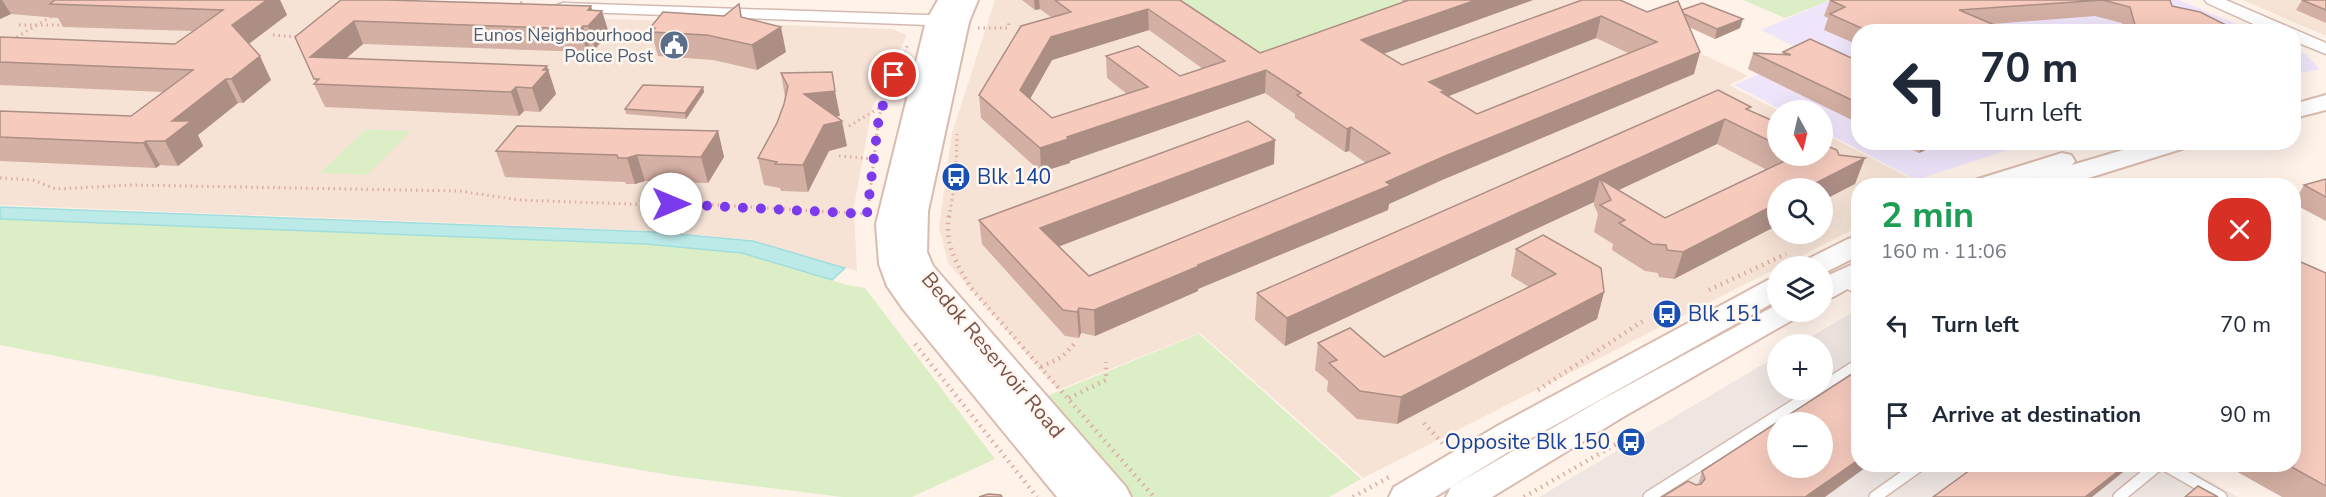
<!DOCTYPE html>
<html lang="en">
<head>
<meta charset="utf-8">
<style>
	:root { --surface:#fff; --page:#f2f2f3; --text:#1f2937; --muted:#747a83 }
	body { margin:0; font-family:"Nunito Sans",sans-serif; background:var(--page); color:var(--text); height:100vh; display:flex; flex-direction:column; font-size:22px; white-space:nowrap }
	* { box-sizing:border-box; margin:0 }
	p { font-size:20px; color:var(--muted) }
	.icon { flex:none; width:33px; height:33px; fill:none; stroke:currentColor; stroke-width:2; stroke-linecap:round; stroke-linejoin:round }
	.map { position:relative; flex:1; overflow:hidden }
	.panel { position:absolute; left:1851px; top:178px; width:450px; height:294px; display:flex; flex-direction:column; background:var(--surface); border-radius:24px; box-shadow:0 6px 24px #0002 }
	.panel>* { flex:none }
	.top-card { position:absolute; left:1851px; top:24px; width:450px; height:126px; border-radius:24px; box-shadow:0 6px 24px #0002; background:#fff; color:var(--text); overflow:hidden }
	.needle { width:39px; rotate:172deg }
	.controls { position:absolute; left:1767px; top:100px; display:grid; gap:12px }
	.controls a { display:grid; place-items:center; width:66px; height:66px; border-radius:50%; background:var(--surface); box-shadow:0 6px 24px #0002; font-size:30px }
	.pin { position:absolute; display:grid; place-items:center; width:51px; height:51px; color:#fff; margin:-26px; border:3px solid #fff; border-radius:50%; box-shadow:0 2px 6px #0007 }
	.me { position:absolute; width:66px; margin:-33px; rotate:90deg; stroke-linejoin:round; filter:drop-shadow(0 0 4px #0008) }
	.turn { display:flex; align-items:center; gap:21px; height:126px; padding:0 30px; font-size:27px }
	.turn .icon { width:78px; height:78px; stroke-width:2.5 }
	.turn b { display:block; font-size:42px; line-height:51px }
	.round { display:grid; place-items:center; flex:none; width:63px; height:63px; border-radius:24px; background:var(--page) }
	.overview { display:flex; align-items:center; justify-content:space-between; height:102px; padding:0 30px }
	h1 { font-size:36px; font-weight:700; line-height:45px; color:#1e9e55 }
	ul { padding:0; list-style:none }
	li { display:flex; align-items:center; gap:18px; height:90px; padding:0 30px }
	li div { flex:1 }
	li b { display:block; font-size:22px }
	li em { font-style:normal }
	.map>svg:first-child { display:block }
</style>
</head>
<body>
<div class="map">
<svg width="2326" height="497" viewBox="0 0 2326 497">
	<rect width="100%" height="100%" fill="#fef2e9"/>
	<g fill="#f6e3d6" fill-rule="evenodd">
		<path d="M0 0H397L419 12 892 29 907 35 872 108 854 206 857 271 753 240 656 231 0 205Z"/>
		<path d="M995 0H1589L1748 76 1729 85 1779 111 1778 156H1822L1823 133 1925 186H1858V227L1363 478 1200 333 1058 390 948 263 939 228 952 133ZM1778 189H1822V234H1778Z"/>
		<path d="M2243 0H2326V36Z"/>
	</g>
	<path fill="#efe6e2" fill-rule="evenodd" d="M1858 309V465H2181L2238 497H1539L1777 356 1778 390H1822V345H1797ZM1778 423H1822V468H1778Z"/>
	<g fill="#efe5fb">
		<path d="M1830 0H2179L2253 31 1858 32V142L2029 143 1916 180 1823 131 1822 111H1784L1734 85 1807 53 1761 30Z"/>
		<path d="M2294 49 2305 54 2320 69 2294 74Z"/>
	</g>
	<g fill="#dceec5">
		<path d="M1161 0H1397L1415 10 1253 63Z"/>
		<path d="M1743 0H1830L1785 18Z"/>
		<path d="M366 129 411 131 367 175 320 173Z"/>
		<path d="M0 219 646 244 742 253 847 285 865 288 995 459 912 497H842L675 476 576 459 0 345Z"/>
		<path d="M1199 334 1361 479 1329 497H1131L1042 398Z"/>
	</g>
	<path fill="#bbeae9" stroke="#a0dddc" stroke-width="1.5" d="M0 207 655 232 753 241 845 268 832 280 742 253 646 244 0 219Z"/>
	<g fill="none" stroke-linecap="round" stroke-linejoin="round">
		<g stroke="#d4bab0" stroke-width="14">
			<g id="service">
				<path d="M1842 279 1858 289"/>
				<path d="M1822 388 1858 365"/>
				<path d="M2165 465 2221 497"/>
				<path d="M1649 497 1819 390"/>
				<path d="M1875 497 1920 465"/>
				<path d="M2119 497 2158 465"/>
			</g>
		</g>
		<g stroke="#d4bab0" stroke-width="3">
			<g id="minor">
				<path d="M2205 0H2226L2326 43V54L2294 41V32H2271L2207 3Z"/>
				<path d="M563 3 955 16 963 21 955 26 557 11 555 8 557 5Z"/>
			</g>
		</g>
		<g stroke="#dabbaf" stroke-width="4">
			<g id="secondary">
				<path d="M938 0H978L969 22 928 211 927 252 933 266 1126 487 1131 497H1057L903 309 887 286 879 264 876 224 926 21Z"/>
				<path d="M2326 95V110L2294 118V104Z"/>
				<path d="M2150 142H2191L2188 147 2063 186H2026L2030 180 2037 177 2011 186H1971L1975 180 2062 153 2071 155 2075 161 2072 165Z"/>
				<path d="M1858 236V256L1822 274V267H1799L1804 261 1848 239Z"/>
				<path d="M1858 262V283L1833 297 1822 299V278Z"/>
				<path d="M1778 278V300L1523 443 1435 497H1389L1394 487 1499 425 1768 280Z"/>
				<path d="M1778 304V312H1798L1794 319 1623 417 1492 497H1446L1451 487 1599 401Z"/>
			</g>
		</g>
		<g stroke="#dbada0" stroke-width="3" stroke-dasharray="1.5 4" stroke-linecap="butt">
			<path d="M517 7 524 0"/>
			<path d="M19 25H59"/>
			<path d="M978 28H1008L1009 23"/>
			<path d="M273 35 298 37"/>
			<path d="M12 40 52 16"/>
			<path d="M849 126 881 107"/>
			<path d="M839 156 875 159"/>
			<path d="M0 178 33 180 56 189 132 185 460 191 519 200 657 205 684 203 867 214"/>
			<path d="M869 201 879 116 907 46"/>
			<path d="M949 217 956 177 957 134"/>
		</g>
		<g stroke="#dbada0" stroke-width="4.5" stroke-dasharray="1.5 5" stroke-linecap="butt">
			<path d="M949 216C944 245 957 264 971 288L1154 497"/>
			<path d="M1709 290 1786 254"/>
			<path d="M915 344 1037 497"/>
			<path d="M1041 367 1062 357 1074 344"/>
			<path d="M1538 390 1646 319"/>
			<path d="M1069 398 1106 380V362"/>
			<path d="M1424 423 1444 445"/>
			<path d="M1353 497 1389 477"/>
			<path d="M1524 497 1639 431"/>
		</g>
		<use href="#service" stroke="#fff" stroke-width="11"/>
		<use href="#minor" fill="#fff" fill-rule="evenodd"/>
		<use href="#secondary" fill="#fff" fill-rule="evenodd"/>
	</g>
	<g fill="#d4afa3" fill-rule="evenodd">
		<path d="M0 0H280L287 15 249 44 271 80 243 103H238L198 135 203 146 178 166 160 165 156 168 0 161V111L131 116 163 92 0 85V37L175 44 193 31 63 27 58 18 11 14 0 19Z"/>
		<path d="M341 0 592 10 609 33 595 49H590L587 52 363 44 346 58 548 70 556 94 540 112 524 111 519 116 325 107 314 84 316 82 295 37Z"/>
		<path d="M1022 0H1180L1260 53 1404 2 1401 0H1533L1383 54 1402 65 1582 0 1647 12 1682 10 1740 28 1715 39 1689 27 1694 74 1442 180 1389 204 1388 210 1198 289V291L1095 336 1081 333 1079 338 1065 336 982 244 979 220 1274 164 1059 246 1089 276 1366 163 1349 151 1345 152 1295 118V114L1265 93 1070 161V163L1041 172 981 118 979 95 1051 17 1040 9 1035 10ZM1149 30 1203 69 1180 76 1106 56 1107 78 1127 94 1052 118 1030 99 1052 60ZM1596 38 1628 53 1477 114 1448 96Z"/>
		<path d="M1830 0H2170L2172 6 2228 32H2124L2122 23 2095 16 1992 24 2011 32H1858V45L1824 30 1828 18 1824 16Z"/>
		<path d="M2302 0H2326V23L2296 10Z"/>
		<path d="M739 4 742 17 786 52 757 70 713 60 658 56 650 28 724 16Z"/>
		<path d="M1783 52 1858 61V123L1748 69 1753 53 1782 55Z"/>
		<path d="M781 73 840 116H836L847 146 829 151 808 192 781 191 780 188 764 185 758 158 777 123 784 104 785 97Z"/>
		<path d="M703 87 704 92 686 119 626 114 625 109Z"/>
		<path d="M1718 90 1750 111 1778 123V156L1839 155 1855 184 1778 189V225L1674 279 1659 277 1658 273 1645 271 1612 250 1613 244 1594 232 1598 214 1594 205V202L1285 346 1255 320 1257 293ZM1717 144 1767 170 1665 218 1619 190Z"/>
		<path d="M718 131 724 157 708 183 645 181 635 184H626L625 182 505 177 496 151Z"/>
		<path d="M1876 142H1942L1919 153 1898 143 1887 148Z"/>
		<path d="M2326 179V221L2294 204V202L2304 185Z"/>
		<path d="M1516 249 1604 292 1597 319 1397 424 1357 419 1327 391 1328 381 1315 370 1318 343 1384 357 1529 287 1511 276Z"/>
		<path d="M2326 273V497H2282L2225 465H2294Z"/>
		<path d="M1702 471 1825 497 1696 485H1698Z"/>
	</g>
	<g fill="#ac8e85">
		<path d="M0 0H2L11 14 0 19Z"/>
		<path d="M249 0H280L287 15 243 48 232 25Z"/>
		<path d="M1034 0H1039L1040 9 1035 10Z"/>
		<path d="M1476 0H1533L1358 63 1361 40Z"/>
		<path d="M591 6 595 19 602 11 609 33 595 49 588 26V10Z"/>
		<path d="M1148 9 1149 30 1052 60 1022 113 1020 90 1051 37Z"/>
		<path d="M1601 16 1596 38 1444 98 1429 82Z"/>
		<path d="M1743 19 1740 28 1715 39 1717 29Z"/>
		<path d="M354 21 363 44 321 80 310 57Z"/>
		<path d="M583 26 590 49 587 52 580 29Z"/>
		<path d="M781 27 786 52 757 70 752 45Z"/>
		<path d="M2230 27 2228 32H2203Z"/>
		<path d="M1700 52 1694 74 1442 180 1389 204 1388 210 1198 289V291L1095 336 1094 310 1445 156Z"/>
		<path d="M260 56 271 80 243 103 231 79Z"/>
		<path d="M547 66 556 94 540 112 532 88Z"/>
		<path d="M1266 70 1265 93 1070 161V163L1041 172 1040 148 1067 137Z"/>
		<path d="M226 79 238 103 198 135 203 146 178 166 165 141 172 121Z"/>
		<path d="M516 87 524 111 519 116 511 92Z"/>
		<path d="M703 87 704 92 686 119 685 113Z"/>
		<path d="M835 91 840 116 808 120 804 94Z"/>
		<path d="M1725 119 1717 144 1608 195 1600 179 1594 202 1285 346 1287 318Z"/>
		<path d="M842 121 847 146 829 151 808 192 803 165 824 125Z"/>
		<path d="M1351 127 1349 151 1345 152 1347 129Z"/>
		<path d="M718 131 724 157 708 183 701 157Z"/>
		<path d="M1275 140 1274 164 1042 253 1040 228Z"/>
		<path d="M146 141 160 165 156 168 143 143Z"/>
		<path d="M1889 142H1898L1887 148Z"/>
		<path d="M1924 142H1942L1919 153Z"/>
		<path d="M637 155 645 181 635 184 627 158Z"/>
		<path d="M1865 158 1855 184 1822 201V189H1804Z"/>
		<path d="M1778 203V225L1674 279 1683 252Z"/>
		<path d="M1604 292 1597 319 1397 424 1401 397Z"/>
		<path d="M1079 308 1081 333 1079 338 1077 312Z"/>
		<path d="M1858 460V465H1869L1825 497H1805Z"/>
		<path d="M2126 465H2132L2092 497H2085Z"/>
	</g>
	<g fill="#f6cbbe" stroke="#ac8e85" stroke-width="1.5" fill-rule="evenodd">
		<path d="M55 0H267L232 25 260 56 231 79H226L172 121H191L165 141H146L143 143 0 137V111L131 116 193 70 0 62V37L175 44 223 10 50 4Z"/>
		<path d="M341 0H387L591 6 588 10 602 11 588 26H583L580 29 354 21 310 57 547 66 543 70H548L532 88 516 87 511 92 314 84 319 79H314L295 37Z"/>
		<path d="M1055 0H1180L1260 53 1409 0H1476L1361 40 1402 65 1582 0H1620L1647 12 1678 1 1700 52 1445 156 1386 182 1391 185 1198 265 1199 266 1094 310 1079 308 1077 312 1063 310 979 220 1248 121 1275 140 1040 228 1089 276 1390 153 1351 127 1347 129 1297 95 1301 93 1266 70 1067 137 1068 139 1040 148 979 95 1021 26 1071 12ZM1148 9 1225 61 1180 76 1138 46 1106 56 1148 87 1052 118 1020 90 1051 37ZM1601 16 1657 42 1477 114 1441 92 1445 91 1429 82Z"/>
		<path d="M1830 0H2170L2172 6 2200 12 2230 27 2203 32H2137L2130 7 2103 0 1959 10 2011 32H1870L1830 14 1845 7Z"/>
		<path d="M2302 0H2326V10Z"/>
		<path d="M1702 3 1743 19 1717 29 1684 14 1682 10Z"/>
		<path d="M739 4 741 17 781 27 752 45 707 35 651 32 655 28H650L663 12 724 16Z"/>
		<path d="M1810 39 1858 61V103L1753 53 1791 55 1783 52Z"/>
		<path d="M832 72 835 91 804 94 842 121 824 125 803 165 775 164 777 162 758 158 777 123 784 104 788 86 781 73Z"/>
		<path d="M643 85 703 87 685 113 625 109Z"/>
		<path d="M1718 90 1751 107 1746 109 1778 123V145L1725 119 1287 318 1257 293Z"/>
		<path d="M517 126 718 131 701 157 637 155 627 158H618L617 155 496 151Z"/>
		<path d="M1822 144 1837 150 1839 155 1865 158 1804 189H1778V203L1683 252 1667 250 1666 245 1652 244 1619 223 1625 220 1600 205 1611 200 1600 179 1665 218 1795 156H1822Z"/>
		<path d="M2326 179V197L2304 185Z"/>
		<path d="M1543 235 1601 268 1604 292 1401 397 1360 391 1329 363 1337 360 1318 343 1350 328 1384 357 1556 274 1516 249Z"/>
		<path d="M2294 259 2326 273V486L2288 465H2294Z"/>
		<path d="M1858 370V460L1805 497H1662L1688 481 1696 485 1701 484 1705 479 1702 471ZM1778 423H1822V468H1778Z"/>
		<path d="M1977 465H2126L2085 497H1933Z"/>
		<path d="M2198 486 2218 497H2185Z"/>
		<path d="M988 494 1001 495 1002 497H979Z"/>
	</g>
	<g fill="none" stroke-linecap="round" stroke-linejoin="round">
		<path stroke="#7c3aed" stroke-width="10" stroke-dasharray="0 18" d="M671 204 867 214 879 116 894 75"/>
	</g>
	<defs>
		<g id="civic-disc" transform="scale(1.5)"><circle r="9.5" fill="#5c6f8a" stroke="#fff7f1"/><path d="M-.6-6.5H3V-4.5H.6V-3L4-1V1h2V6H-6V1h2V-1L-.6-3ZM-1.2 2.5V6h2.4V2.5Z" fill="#fff"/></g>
		<g id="bus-disc" transform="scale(1.5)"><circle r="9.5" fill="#1a4fb4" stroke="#fff7f1"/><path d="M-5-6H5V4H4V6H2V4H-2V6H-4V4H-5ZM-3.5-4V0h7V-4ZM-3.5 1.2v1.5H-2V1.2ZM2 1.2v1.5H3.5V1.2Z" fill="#fff"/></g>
	</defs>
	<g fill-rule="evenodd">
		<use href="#civic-disc" x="674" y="45"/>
		<use href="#bus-disc" x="956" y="177"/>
		<use href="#bus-disc" x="1667" y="314"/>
		<use href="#bus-disc" x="1631" y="442"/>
	</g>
	<g text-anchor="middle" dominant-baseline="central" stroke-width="5" stroke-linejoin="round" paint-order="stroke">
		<g font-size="18" fill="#4e5e75" stroke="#fff7f1" text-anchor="end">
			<text x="653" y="35">Eunos Neighbourhood<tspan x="653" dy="21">Police Post</tspan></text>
		</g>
		<g font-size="21" fill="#164399" stroke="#fff7f1" text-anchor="start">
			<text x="977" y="177">Blk 140</text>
			<text x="1688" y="314">Blk 151</text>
			<text x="1610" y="442" text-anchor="end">Opposite Blk 150</text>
		</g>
		<g font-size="21" fill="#7b5349" stroke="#fff7f1">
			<text transform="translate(993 355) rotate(50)">Bedok Reservoir Road</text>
		</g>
	</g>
</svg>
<div class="controls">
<a><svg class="needle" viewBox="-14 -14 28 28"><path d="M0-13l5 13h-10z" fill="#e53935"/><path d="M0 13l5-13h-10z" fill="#747a83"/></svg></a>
<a><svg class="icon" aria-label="search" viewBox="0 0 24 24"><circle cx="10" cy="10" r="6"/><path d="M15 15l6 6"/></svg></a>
<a><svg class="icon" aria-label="layers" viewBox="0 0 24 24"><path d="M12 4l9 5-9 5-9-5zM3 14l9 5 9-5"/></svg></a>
<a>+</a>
<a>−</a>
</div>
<div class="pin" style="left:894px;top:75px;background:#d93025"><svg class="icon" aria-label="arrive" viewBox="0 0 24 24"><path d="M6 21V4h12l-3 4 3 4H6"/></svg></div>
<svg class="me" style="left:671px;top:204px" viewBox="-20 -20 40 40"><circle r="19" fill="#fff"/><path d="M0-13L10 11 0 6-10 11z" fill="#7c3aed"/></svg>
<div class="top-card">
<div class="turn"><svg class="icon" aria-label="left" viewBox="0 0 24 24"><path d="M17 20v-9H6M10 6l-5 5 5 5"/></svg><div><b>70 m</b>Turn left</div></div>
</div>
<section class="panel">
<div class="overview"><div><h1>2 min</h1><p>160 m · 11:06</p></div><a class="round" style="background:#d93025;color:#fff"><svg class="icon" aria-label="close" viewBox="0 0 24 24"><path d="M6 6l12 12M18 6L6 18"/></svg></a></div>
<ul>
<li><svg class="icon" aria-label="left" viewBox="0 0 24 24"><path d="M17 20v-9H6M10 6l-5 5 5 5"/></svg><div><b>Turn left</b></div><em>70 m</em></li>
<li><svg class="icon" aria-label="arrive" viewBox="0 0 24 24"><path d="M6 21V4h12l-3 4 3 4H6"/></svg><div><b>Arrive at destination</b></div><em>90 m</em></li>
</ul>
</section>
</div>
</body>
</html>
